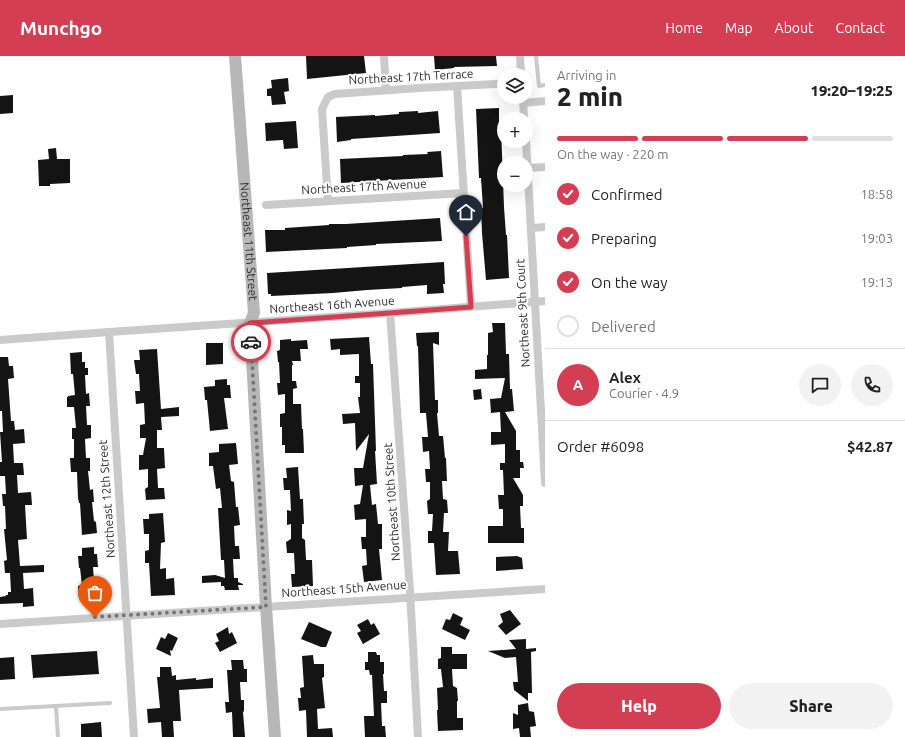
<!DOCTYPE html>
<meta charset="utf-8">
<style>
:root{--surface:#fff;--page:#f2f2f2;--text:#222;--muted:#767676;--line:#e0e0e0;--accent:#d43e52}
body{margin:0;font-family:Ubuntu,sans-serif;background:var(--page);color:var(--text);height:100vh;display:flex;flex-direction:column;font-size:15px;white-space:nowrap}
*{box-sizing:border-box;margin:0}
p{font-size:13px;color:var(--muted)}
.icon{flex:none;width:22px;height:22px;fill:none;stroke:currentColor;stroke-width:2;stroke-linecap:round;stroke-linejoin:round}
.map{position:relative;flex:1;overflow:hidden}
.drawer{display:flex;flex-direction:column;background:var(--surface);width:360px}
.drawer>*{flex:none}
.buttons{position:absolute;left:497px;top:12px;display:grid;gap:8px}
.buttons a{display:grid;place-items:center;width:36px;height:36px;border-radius:50%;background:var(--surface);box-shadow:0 4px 16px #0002;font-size:20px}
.pin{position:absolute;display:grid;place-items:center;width:34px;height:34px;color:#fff;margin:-41px -17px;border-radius:50% 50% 50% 0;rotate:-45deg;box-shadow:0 0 4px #0007}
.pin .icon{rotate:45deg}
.courier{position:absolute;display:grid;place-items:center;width:40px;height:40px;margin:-20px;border:3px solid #d43e52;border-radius:50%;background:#fff;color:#222;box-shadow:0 1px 5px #0007}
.headline em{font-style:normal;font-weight:800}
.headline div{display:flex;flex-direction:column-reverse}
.headline{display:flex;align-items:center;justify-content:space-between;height:68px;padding:0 12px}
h1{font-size:26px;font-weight:800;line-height:30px}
.bar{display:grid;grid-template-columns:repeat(4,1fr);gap:6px 4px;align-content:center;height:48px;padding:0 12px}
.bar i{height:5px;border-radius:3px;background:var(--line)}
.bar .on{background:var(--accent)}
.bar p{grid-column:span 4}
.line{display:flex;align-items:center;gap:10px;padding:0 12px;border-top:1px solid var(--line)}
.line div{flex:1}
.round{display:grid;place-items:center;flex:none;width:42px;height:42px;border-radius:21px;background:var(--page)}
ol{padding:0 12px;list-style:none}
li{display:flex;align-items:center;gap:12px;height:44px}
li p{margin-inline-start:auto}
li .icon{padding:4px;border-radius:50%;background:var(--accent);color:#fff;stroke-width:4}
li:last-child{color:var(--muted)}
li i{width:22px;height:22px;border:2px solid var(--line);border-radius:50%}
.cta{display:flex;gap:8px;margin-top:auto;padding:8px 12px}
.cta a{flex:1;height:46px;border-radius:24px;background:var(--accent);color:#fff;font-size:16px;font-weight:800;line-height:46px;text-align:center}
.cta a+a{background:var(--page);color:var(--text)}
header{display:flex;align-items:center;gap:24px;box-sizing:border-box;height:56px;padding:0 20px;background:var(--accent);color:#fff}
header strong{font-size:19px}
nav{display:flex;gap:22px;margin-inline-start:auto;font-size:14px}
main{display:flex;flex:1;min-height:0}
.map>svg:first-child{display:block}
.building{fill:#141414}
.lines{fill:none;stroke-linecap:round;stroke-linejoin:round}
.lane{stroke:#cacaca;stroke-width:4}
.street{stroke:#cacaca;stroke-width:8}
.secondary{stroke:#b7b7b7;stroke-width:12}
.done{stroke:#767676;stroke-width:4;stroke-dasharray:0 7.2}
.route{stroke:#d43e52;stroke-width:5}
.labels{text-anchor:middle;stroke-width:4;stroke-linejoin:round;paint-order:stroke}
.street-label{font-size:12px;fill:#2d2d2d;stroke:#fff}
</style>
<header>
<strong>Munchgo</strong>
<nav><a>Home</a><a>Map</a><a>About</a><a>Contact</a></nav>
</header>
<main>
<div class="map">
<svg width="545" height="681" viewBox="0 0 545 681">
<rect width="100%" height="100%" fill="#fff"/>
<g class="building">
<path d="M306 0H364L366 17 307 23Z"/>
<path d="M434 0H496L497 10 454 11V12L435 14Z"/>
<path d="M288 22 289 35 284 36 286 48 272 49 271 40H267V33L272 32 271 24Z"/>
<path d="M13 39V57L0 58V40Z"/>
<path d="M499 52V71H501L502 98 504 151 506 179H507L509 222 486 224 482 177 481 152H483L481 122H479L476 53Z"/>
<path d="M418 55V57L438 55 440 77 351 83V84L337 86 336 61 375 59V60L399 58V56Z"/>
<path d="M296 65 298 92 284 93 283 84 266 85 265 67Z"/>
<path d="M56 92 57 103H70V127L50 128V130H39L38 104 49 103 48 93Z"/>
<path d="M441 95 443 121 341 127 340 103 403 100V99L428 98 427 96Z"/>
<path d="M440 162 442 185 376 188V189L347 191V192L266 196 265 174H285V172L329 169V168H346Z"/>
<path d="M444 206 445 228H443L444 237 427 238V229L402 231V232L367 234 333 237 271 240V238H268L267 217Z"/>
<path d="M492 267H505L506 298H509L510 333H512L514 355 505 356 516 375V394H520V406H523L524 412H520V422H513L523 439V450H520L521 472H524V487H488V470H503V453H499L498 439H504L503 414H500V407H505V388L491 389V376H501L500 356 491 357 490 343 501 342 505 322 475 323V314L487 313V299H488V277L493 276Z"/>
<path d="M439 276V289L433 287 435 344H438V357H437L439 380H443L445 402H446L447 425H442L443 443 447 444 448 457H444L443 476H449L448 495H458L460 518 436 519 434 487H428V475H432L433 458H428L427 445 430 443V426H426L425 413H430L429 395 423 396 422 381H428L426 357H420L418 290H417L416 277Z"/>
<path d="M369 281 371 308H373L376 395H375L377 428 370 429 372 449 376 448 378 468H382V493H379L382 524 364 526 362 510 367 509 366 493H362L361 481H366V463L355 464 354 449 360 448 363 429 355 430 354 412H363L369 378 356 395 355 367 343 368 342 358 360 357 358 341H360V327H355V320H359V298L340 299V293L331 294 330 283Z"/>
<path d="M291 283V285L307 284 308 293H300L301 305H292L293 309H292V325H296L297 332 293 333V348H301L302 373H303L304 397H285V389H282V371H280V358L285 357V338L278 339 277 327H280L279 306H278L277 295 280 294V284Z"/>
<path d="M206 287H223V308L206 309Z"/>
<path d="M157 293 161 353 179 351V360L161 361 162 374H157V392H164L165 412 157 413 158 432H164L165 443 146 444 145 433 148 431V413L139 414V399H143L146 382H140V369L145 368 144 347 136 348 135 335H140L139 318H136L134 304H140L139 294Z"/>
<path d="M82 296V306H85V312H88V319H85L86 338 89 337 90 350H86L87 369H91V382L85 383 86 402H90V415H88L90 434 93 433 94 446H92L94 465 96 466 97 477 82 479 80 447H79L78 442 77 416H71L70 402H74V383H72V372H76L74 351H67V341H68V340L75 339 73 318H71L70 297Z"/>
<path d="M0 301H8L9 310H13L14 322 8 323 11 365H14L15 374 24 373 25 387 13 388 14 407H23L24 419H17L18 437 31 436 32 449H25L27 483 18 484 20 510 44 509V516L23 517 24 533 33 532 34 550 23 551V547L0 548V541L6 540V539H8V536H11L10 517H5L4 505 7 504 4 473H6L5 450H3L2 438H6L5 420H0V406H2L0 376H3L2 355H0Z"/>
<path d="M227 323V329H230L231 342H224L228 373 210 375 207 344H205L204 331 215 330V324Z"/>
<path d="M481 333 482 343 474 344 473 334Z"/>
<path d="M236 387 238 408 229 409 231 425 234 426 236 451H238L240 469 234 470 235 490H239L240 503H233L234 522H238V526L243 528V529H238L239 534H225L224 530H221V526L202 527V520L215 519 225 522 224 504H221L218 452H222L220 432 216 433 213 410H209V397L219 396V388Z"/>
<path d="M298 411 300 443H303L304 468H302V482L305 484 306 504H312L313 530 292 531 291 518H295L294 497H287L286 486 291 483V468L287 469V454L291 455 290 434H284L283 422H287L286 412Z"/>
<path d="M163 457 165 486 161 487 160 513 166 512V523L174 522 175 539 151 540 149 507H145V495L149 494V478H144L143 463H149V458Z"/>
<path d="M94 491V498H97L98 511H93L95 539 79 541 78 530 82 529 80 512H79L78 500H82V492Z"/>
<path d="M517 500 522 502 523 513 496 515V501Z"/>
<path d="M510 554 521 568 506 579 498 570 503 566 500 558Z"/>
<path d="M453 557 463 562 460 569 470 574 465 584 442 573 446 563 450 564Z"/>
<path d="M368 563 371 569 374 567 380 578 363 588 357 577 361 575 357 569Z"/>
<path d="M309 566 332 576 326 591H321L301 583Z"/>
<path d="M228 571 229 578 232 576 237 587 220 596 215 587 219 585 216 578Z"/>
<path d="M168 577 178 582 172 595 170 594 171 600 156 593 161 581 165 583Z"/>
<path d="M526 583V593L536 592V595L531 596 532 637H528V645L514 634 513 626H518L516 601 505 602 488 595 516 593 509 584Z"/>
<path d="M441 591H452V598H467V613H452L453 630 457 632 458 645H457V662H463V674L438 675 437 654H438L437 632 443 631 441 613H438V603L441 602Z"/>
<path d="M97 595 99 618 33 622 31 599Z"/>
<path d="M368 596H376L377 599H380V606H384V618H383L384 635H387V647H381L382 670H385L386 681H365L364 660H374L372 619H370L369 614H365V606H368Z"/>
<path d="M313 599 314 608H324V621L322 622 325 652 317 653 318 673 332 672 333 681H307L306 654 299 655 298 642H301L300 632 304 631 302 600Z"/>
<path d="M14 601 15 623 0 624V602Z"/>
<path d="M231 604H243L244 613H247V626H240L241 644H244V655L243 656 245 681H233L232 656 226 657 225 646H229L227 614H232Z"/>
<path d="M160 611H171L172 620 176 619V624L196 622V624L213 622V632L179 634 181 665H173L174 681H162L161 666 148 667 147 653 160 652 157 621H160Z"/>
<path d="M528 647 529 655 534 656 536 670 530 671 531 681H520L519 672 513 673V657L518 659V649Z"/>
<path d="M101 666 102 681H81V668Z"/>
</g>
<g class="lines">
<g class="lane">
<path d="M536 0 539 30 545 29"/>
<path d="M56 651 58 681"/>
<path d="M0 653 110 647"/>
</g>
<g class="street">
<path d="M384 0 386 34"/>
<path d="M520 0 521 19"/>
<path d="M457 30 471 251"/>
<path d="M523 41 524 63"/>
<path d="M523 47 545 45"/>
<path d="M526 85 545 427"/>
<path d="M528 112 545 111"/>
<path d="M328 145 322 53 328 41 335 38 419 32 496 28"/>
<path d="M266 149 463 137"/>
<path d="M531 172 545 171"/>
<path d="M390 257 410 535 418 681"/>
<path d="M109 276 134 681"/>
<path d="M0 284 109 276 390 257 545 245"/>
<path d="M0 568 545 533"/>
</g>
<path class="secondary" id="s1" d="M235 0 254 257 250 267 266 551 275 681"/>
</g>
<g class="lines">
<path class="done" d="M95 561 266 551 251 286"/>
<path class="route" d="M251 286 250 267 390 257 471 251 466 180"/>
</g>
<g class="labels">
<g class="street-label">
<text transform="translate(411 21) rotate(-3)" y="4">Northeast 17th Terrace</text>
<text transform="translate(364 131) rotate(-3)" y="4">Northeast 17th Avenue</text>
<text dy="4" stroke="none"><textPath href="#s1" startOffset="186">Northeast 11th Street</textPath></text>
<text transform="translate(332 249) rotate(-4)" y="4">Northeast 16th Avenue</text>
<text transform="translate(523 257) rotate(-93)" y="4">Northeast 9th Court</text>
<text transform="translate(107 443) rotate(-94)" y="4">Northeast 12th Street</text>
<text transform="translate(392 446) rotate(-94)" y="4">Northeast 10th Street</text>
<text transform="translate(344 533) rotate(-4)" y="4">Northeast 15th Avenue</text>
</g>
</g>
</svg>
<div class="buttons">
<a><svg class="icon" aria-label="layers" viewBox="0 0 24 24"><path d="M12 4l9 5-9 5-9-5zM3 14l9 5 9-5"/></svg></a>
<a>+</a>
<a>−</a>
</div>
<div class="pin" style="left:95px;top:561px;background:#ea580c"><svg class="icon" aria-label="bag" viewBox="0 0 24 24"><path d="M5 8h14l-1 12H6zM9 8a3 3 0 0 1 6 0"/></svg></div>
<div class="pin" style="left:466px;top:180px;background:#1f2937"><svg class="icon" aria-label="home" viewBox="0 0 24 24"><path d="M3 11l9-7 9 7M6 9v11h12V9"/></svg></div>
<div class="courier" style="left:251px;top:286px"><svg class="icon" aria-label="car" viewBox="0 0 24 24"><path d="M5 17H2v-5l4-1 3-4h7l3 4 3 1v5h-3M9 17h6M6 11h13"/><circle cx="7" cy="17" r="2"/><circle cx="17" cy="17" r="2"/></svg></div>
</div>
<section class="drawer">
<div class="headline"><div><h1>2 min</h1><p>Arriving in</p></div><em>19:20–19:25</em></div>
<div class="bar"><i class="on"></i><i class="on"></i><i class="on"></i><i></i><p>On the way · 220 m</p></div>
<ol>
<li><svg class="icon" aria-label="check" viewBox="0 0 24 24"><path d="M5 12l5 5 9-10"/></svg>Confirmed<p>18:58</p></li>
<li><svg class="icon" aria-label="check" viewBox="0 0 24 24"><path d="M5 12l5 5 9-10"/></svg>Preparing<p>19:03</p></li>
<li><svg class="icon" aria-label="check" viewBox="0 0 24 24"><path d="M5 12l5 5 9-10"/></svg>On the way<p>19:13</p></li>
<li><i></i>Delivered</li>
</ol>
<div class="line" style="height:72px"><b class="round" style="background:var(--accent);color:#fff">A</b><div><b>Alex</b><p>Courier · 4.9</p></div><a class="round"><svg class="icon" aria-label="chat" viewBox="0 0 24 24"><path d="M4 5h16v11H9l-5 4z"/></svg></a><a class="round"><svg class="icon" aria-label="phone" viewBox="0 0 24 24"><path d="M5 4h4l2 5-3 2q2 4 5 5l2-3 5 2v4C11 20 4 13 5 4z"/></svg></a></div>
<div class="line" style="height:52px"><div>Order #6098</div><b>$42.87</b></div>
<div class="cta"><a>Help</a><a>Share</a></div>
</section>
</main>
